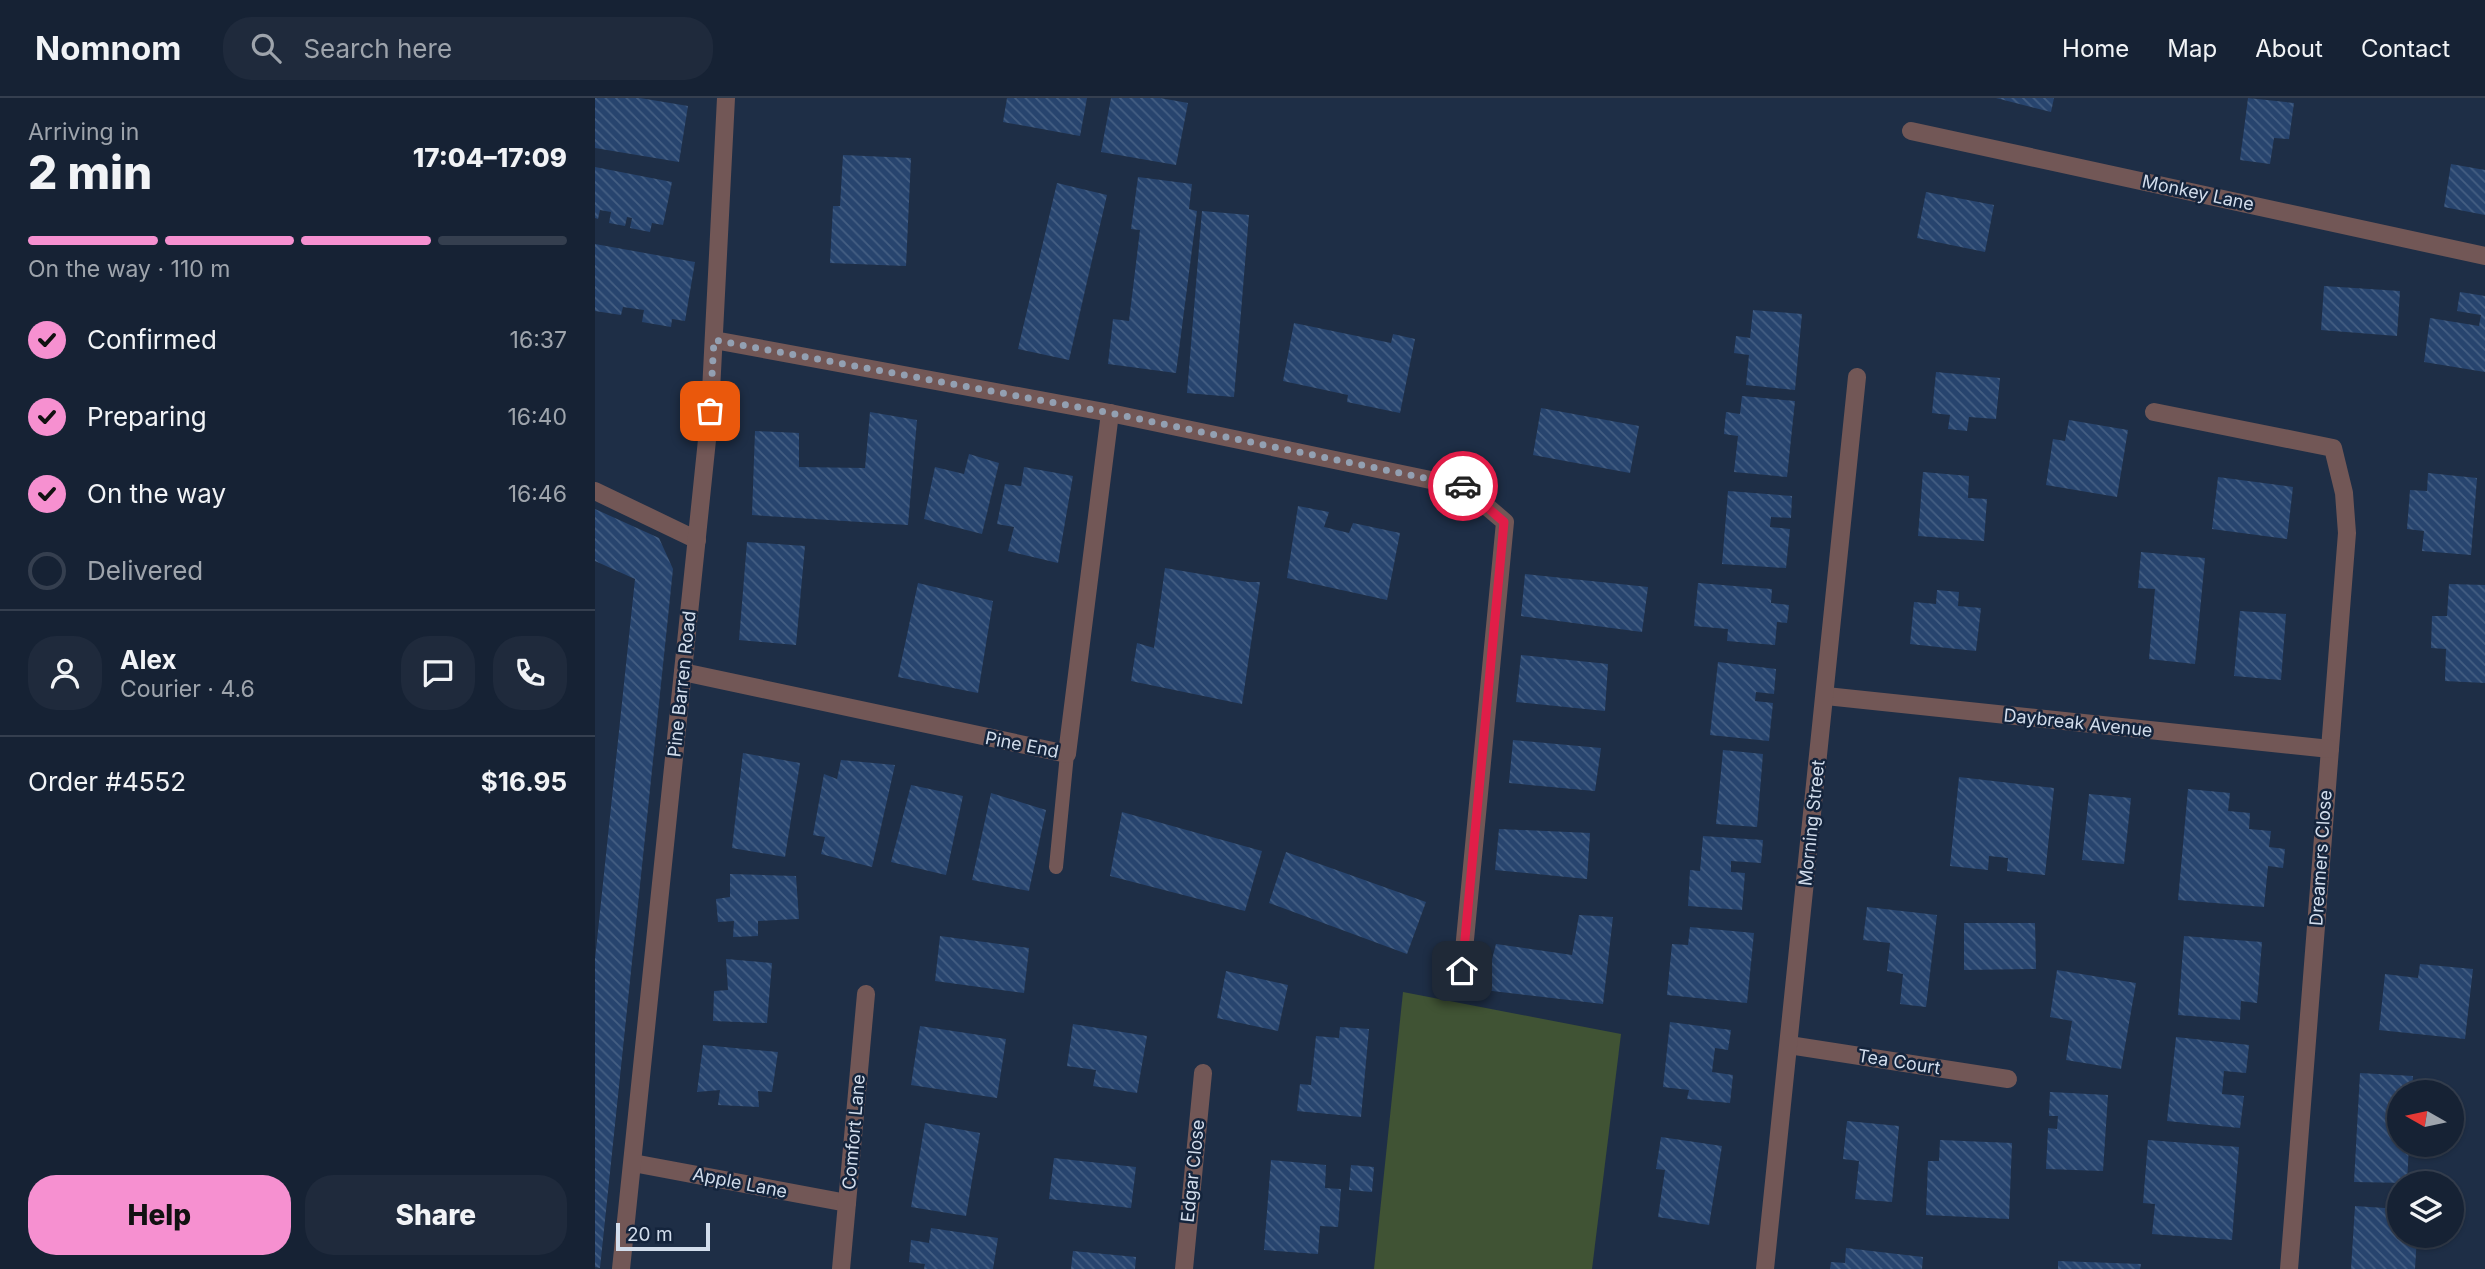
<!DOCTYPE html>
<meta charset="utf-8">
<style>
:root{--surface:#162234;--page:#1f2a3c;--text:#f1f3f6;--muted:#9ea4ac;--line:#353f4f;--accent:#f690d0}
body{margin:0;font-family:Inter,sans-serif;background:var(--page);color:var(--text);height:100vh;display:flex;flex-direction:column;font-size:26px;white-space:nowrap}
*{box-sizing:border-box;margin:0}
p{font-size:23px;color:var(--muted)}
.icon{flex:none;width:38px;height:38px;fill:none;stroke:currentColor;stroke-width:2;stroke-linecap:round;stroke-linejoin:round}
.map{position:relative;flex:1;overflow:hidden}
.side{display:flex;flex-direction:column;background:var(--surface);width:595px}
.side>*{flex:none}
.needle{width:46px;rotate:279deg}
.buttons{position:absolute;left:1792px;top:982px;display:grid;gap:14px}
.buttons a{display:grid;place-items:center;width:77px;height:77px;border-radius:50%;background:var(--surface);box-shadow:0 2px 5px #0004,0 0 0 2px var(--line);font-size:35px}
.scale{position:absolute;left:21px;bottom:18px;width:94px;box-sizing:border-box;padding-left:7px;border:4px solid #d2ddec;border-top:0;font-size:19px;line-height:24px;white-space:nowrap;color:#d2ddec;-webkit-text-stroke:5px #14243c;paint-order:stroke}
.pin{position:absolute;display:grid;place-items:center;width:60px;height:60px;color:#fff;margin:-30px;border-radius:14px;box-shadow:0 4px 10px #0006}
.courier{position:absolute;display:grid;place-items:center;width:70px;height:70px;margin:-35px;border:5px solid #e11d48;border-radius:50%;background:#fff;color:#222;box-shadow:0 2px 9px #0007}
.summary em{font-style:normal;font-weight:800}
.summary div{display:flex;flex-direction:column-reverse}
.summary{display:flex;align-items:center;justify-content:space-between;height:119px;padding:0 28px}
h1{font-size:46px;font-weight:800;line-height:52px}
.bar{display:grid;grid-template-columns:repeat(4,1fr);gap:10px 7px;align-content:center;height:84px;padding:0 28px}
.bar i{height:9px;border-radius:5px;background:var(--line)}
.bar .selected{background:var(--accent)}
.bar p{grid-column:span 4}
.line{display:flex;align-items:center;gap:18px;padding:0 28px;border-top:2px solid var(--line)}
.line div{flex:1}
.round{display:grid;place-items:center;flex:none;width:74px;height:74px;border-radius:28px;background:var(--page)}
ol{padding:0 28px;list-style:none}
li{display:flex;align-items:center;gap:21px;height:77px}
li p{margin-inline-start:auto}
li .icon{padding:7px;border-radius:50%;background:var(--accent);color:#111;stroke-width:4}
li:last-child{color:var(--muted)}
li i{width:38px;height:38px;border:4px solid var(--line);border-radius:50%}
.cta{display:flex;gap:14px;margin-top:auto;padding:14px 28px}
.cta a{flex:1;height:80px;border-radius:28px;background:var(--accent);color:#111;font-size:28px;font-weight:800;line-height:80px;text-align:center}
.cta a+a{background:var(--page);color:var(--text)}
header{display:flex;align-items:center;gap:42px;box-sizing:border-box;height:98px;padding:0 35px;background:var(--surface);border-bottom:2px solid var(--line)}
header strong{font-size:33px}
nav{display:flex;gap:38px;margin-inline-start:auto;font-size:24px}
.search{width:490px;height:63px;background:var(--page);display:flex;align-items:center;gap:18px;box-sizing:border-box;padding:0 24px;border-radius:28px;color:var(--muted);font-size:26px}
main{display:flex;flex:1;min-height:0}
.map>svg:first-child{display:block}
.green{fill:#405334}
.building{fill:url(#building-back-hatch)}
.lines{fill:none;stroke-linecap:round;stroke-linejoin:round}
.service{stroke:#725756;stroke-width:14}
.minor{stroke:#725756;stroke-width:18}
.done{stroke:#93a0b2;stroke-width:7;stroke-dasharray:0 12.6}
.route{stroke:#e11d48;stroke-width:9}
.labels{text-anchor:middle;stroke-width:5;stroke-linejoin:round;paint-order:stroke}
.street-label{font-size:18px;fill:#d2ddec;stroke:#14243c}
</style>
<header>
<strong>Nomnom</strong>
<div class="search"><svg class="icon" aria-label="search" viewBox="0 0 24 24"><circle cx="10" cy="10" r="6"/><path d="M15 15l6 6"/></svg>Search here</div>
<nav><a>Home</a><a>Map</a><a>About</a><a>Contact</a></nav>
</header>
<main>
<section class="side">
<div class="summary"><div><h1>2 min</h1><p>Arriving in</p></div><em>17:04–17:09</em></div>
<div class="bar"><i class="selected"></i><i class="selected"></i><i class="selected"></i><i></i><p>On the way · 110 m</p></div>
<ol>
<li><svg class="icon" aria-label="check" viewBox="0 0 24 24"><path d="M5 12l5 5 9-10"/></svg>Confirmed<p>16:37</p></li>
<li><svg class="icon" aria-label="check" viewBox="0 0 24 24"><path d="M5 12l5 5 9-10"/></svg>Preparing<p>16:40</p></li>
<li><svg class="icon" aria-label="check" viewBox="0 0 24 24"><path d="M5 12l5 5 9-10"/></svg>On the way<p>16:46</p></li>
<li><i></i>Delivered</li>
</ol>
<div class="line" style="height:126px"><a class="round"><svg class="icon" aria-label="person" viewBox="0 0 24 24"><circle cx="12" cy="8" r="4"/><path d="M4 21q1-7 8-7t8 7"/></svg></a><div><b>Alex</b><p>Courier · 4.6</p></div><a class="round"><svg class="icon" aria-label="chat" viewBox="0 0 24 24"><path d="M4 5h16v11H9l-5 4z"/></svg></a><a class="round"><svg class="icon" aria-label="phone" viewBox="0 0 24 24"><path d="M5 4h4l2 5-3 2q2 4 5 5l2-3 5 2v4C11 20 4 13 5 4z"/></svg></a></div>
<div class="line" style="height:91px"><div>Order #4552</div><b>$16.95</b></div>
<div class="cta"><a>Help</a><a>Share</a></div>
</section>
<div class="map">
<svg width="1890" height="1171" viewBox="0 0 1890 1171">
<defs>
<pattern id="building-back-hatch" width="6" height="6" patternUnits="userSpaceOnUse" patternTransform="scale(1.75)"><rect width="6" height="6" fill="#27446e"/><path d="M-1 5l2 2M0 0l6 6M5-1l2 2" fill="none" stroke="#455f83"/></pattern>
</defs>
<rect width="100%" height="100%" fill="#1e2e46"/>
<path class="green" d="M808 894 1026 936 997 1171H779Z"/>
<g class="building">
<path d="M0 0H45L93 8 84 64 0 50Z"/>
<path d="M412 0H492L485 38 408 24Z"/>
<path d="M516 0H565L593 5 581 67 506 54Z"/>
<path d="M1401 0H1459L1456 14Z"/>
<path d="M1653 0 1699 5 1694 41 1679 40 1675 66 1645 62Z"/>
<path d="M248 57 316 60 311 168 235 165 238 108H245Z"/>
<path d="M1856 66 1890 72V117L1849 109Z"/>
<path d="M0 69 77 84 68 127 57 125 55 134 35 130 37 120 32 119 30 128 14 125 16 114 5 112 3 121 0 120Z"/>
<path d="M543 79 597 86 594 111 602 113 581 275 513 266 518 221 534 223 545 132 536 131Z"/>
<path d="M462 85 512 97 474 262 423 251Z"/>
<path d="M1331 94 1399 107 1390 154 1322 140Z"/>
<path d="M607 113 654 117 639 299 592 295Z"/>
<path d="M0 146 100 164 90 223 77 221 76 229 47 224 49 212 28 209 26 217 0 213Z"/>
<path d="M1729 188 1805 193 1802 238 1726 232Z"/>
<path d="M1865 194 1890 198V274L1829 264 1835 220 1884 228 1886 217 1862 213Z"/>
<path d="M1158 212 1207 216 1200 292 1151 287 1154 257 1139 255 1141 238 1155 240Z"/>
<path d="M699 225 796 245 798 236 820 241 805 315 752 304 753 297 688 283Z"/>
<path d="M1341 274 1405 280 1401 321 1374 319 1372 333 1353 331 1355 317 1337 315Z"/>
<path d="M1147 298 1200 303 1192 379 1139 374 1143 338 1129 336 1131 314 1145 316Z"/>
<path d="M946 310 1044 328 1035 375 938 357Z"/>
<path d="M275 314 322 322 313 427 157 417 160 333 204 335V369L270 370Z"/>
<path d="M1474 322 1533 332 1522 399 1451 387 1458 341 1470 343Z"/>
<path d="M374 356 404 365 387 436 329 421 340 369 369 376Z"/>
<path d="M429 369 478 378 463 465 413 453 419 429 402 426 410 386 426 388Z"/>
<path d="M1328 374 1374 378 1373 400 1392 401 1389 443 1323 438Z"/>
<path d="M1833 375 1882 380 1876 457 1827 453 1829 433 1812 431 1815 392 1832 393Z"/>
<path d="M1623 379 1698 389 1692 441 1617 431Z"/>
<path d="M1133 393 1197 398 1196 420 1176 419 1175 429 1195 431 1191 470 1127 466Z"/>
<path d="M703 408 734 414 729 429 754 435 758 425 805 435 792 502 692 480Z"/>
<path d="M0 411 64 440 78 471 5 1170 0 1169V861L40 481 0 463Z"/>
<path d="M152 444 210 448 201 547 144 542Z"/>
<path d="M1546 454 1610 460 1600 566 1554 561 1560 491 1543 490Z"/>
<path d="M570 470 653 484H665L647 606 536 583 542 545 559 550Z"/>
<path d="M930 476 1053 489 1047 534 926 518Z"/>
<path d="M323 485 398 503 383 595 303 579Z"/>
<path d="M1103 485 1177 491 1176 505 1194 507 1192 525 1182 524 1180 547 1132 543 1133 531 1099 528Z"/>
<path d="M1854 486 1890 487V585L1850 583 1851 551 1836 550 1837 518H1852Z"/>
<path d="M1342 492 1364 494 1363 508 1386 510 1381 553 1315 546 1319 504 1341 506Z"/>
<path d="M1645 513 1691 516 1686 582 1639 578Z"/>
<path d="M926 557 1013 566 1010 613 921 604Z"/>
<path d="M1123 564 1181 571 1179 596 1161 594 1160 603 1178 605 1174 643 1115 637Z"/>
<path d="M918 642 1006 650 1000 693 914 685Z"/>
<path d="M1128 652 1168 656 1162 729 1121 726Z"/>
<path d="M148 655 205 665 190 759 137 750Z"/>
<path d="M246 662 300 667 277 769 226 756 230 739 218 737 229 676 242 681Z"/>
<path d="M1364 679 1459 690 1450 777 1412 773 1413 760 1394 758 1393 772 1355 768Z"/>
<path d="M316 687 368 698 351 777 296 764Z"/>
<path d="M1593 691 1635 695 1633 713 1655 715 1654 731 1676 733 1674 749 1690 751 1688 770 1673 768 1669 809 1583 802Z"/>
<path d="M396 695 451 712 434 793 377 782Z"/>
<path d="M1494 696 1536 700 1529 766 1487 762Z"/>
<path d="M527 714 667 753 650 813 515 778Z"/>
<path d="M904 731 995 735 992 781 900 772Z"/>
<path d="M1108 738 1168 742 1166 765 1136 763V774L1150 775 1147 812 1093 808 1095 772 1105 773Z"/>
<path d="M691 754 831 804 812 856 674 805Z"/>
<path d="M135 776 201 778 204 821 163 823V838L138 839 139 823 123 824 121 801 135 799Z"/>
<path d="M1272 809 1342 817 1331 909 1305 906 1308 876 1292 873 1295 845 1268 842Z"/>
<path d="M984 817 1018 819 1008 906 889 892 901 846 977 857Z"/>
<path d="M1369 825H1440L1441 871 1369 872Z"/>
<path d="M1095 829 1159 835 1152 905 1072 897 1077 846 1093 847Z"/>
<path d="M345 838 434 850 429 895 340 883Z"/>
<path d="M1589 838 1667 844 1662 905 1646 903 1645 922 1583 917Z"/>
<path d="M131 861 177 865 172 925 118 923 119 893 133 892Z"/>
<path d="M1825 866 1878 871 1870 941 1784 932 1790 876 1823 880Z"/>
<path d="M1462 872 1541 885 1526 971 1471 962 1477 923 1455 919Z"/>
<path d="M631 873 693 887 683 933 622 920Z"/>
<path d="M1075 924 1136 932 1133 952 1120 950 1117 974 1138 977 1135 1005 1092 1001 1094 992 1068 989Z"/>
<path d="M478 926 552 938 542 995 498 988 501 972 472 968Z"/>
<path d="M325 928 411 941 402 1000 316 987Z"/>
<path d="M745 929 774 931 766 1019 702 1013 705 986 716 987 721 938 744 940Z"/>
<path d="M1581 939 1654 947 1651 975 1629 973 1627 996 1649 998 1645 1030 1572 1023Z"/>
<path d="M108 947 183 954 177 994 163 993 164 1009 123 1007 125 992 102 994Z"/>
<path d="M1765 975 1818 978 1817 994H1804V1046H1814L1812 1085 1759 1084Z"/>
<path d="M1455 994 1513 997 1508 1073 1451 1071 1453 1030 1462 1031 1463 1018H1454Z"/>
<path d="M1252 1023 1304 1028 1297 1104 1260 1101 1264 1063 1248 1061Z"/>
<path d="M330 1025 385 1035 371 1118 316 1109Z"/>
<path d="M1066 1039 1127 1048 1114 1127 1063 1119 1070 1072 1061 1071Z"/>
<path d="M1345 1042 1417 1045 1414 1121 1331 1117 1333 1063H1344Z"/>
<path d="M1553 1042 1644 1049 1637 1142 1557 1136 1560 1106 1548 1105Z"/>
<path d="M459 1060 541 1069 536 1110 454 1101Z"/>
<path d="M676 1062 731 1067 730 1090 746 1091 743 1129 725 1128 723 1156 669 1152Z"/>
<path d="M756 1067 779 1069 777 1094 754 1092Z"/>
<path d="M1760 1108 1804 1111V1138H1822L1820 1171H1756Z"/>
<path d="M336 1130 403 1140 398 1171H329L330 1166 314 1164 316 1142 334 1145Z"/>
<path d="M1251 1150 1328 1159 1327 1171H1235L1236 1164 1250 1165Z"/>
<path d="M478 1153 541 1159 540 1171H476Z"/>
<path d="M1463 1163 1546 1166 1545 1171H1463Z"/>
</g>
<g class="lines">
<path class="service" d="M461 769 472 656"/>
<g class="minor">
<path d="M1316 33 1890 158"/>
<path d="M119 242 515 315 869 389 910 424 867 873"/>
<path d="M1559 314 1738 350 1749 395 1752 435 1694 1171"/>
<path d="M0 393 102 442"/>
<path d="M88 574 472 656 515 315"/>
<path d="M1231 598 1735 651"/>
<path d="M1194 947 1413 981"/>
<path d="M38 1065 252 1105"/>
<path d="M26 1171 115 313 131 0"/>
<path d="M246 1171 271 896"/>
<path d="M589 1171 608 975"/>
<path d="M1170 1171 1262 279"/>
</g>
</g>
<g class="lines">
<path class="done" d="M115 313 119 242 515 315 868 388"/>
<path class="route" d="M867 873 909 424 868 388"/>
</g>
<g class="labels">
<g class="street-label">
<text transform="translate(1603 95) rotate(12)" y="6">Monkey Lane</text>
<text transform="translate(87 586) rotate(-84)" y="6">Pine Barren Road</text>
<text transform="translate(1483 625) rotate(6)" y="6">Daybreak Avenue</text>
<text transform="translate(427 647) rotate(11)" y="6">Pine End</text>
<text transform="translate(1217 725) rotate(-84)" y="6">Morning Street</text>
<text transform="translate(1726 760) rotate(-86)" y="6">Dreamers Close</text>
<text transform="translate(1304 964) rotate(9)" y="6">Tea Court</text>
<text transform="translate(259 1034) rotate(-85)" y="6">Comfort Lane</text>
<text transform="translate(598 1073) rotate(-84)" y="6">Edgar Close</text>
<text transform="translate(145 1085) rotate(11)" y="6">Apple Lane</text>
</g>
</g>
</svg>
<div class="buttons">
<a><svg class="needle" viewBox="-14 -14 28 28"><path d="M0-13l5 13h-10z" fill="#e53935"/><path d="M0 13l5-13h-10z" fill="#9ea4ac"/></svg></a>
<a><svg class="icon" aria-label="layers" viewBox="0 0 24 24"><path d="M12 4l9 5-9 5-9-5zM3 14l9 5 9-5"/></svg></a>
</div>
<div class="scale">20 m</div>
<div class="pin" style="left:115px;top:313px;background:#ea580c"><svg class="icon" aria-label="bag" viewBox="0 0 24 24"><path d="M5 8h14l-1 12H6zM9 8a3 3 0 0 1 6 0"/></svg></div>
<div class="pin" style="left:867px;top:873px;background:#1f2937"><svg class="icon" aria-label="home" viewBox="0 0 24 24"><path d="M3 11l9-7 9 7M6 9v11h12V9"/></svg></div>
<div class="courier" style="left:868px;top:388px"><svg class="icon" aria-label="car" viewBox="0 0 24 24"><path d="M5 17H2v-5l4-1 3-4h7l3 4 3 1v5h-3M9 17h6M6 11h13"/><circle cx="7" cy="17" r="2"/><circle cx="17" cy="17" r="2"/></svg></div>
</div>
</main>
